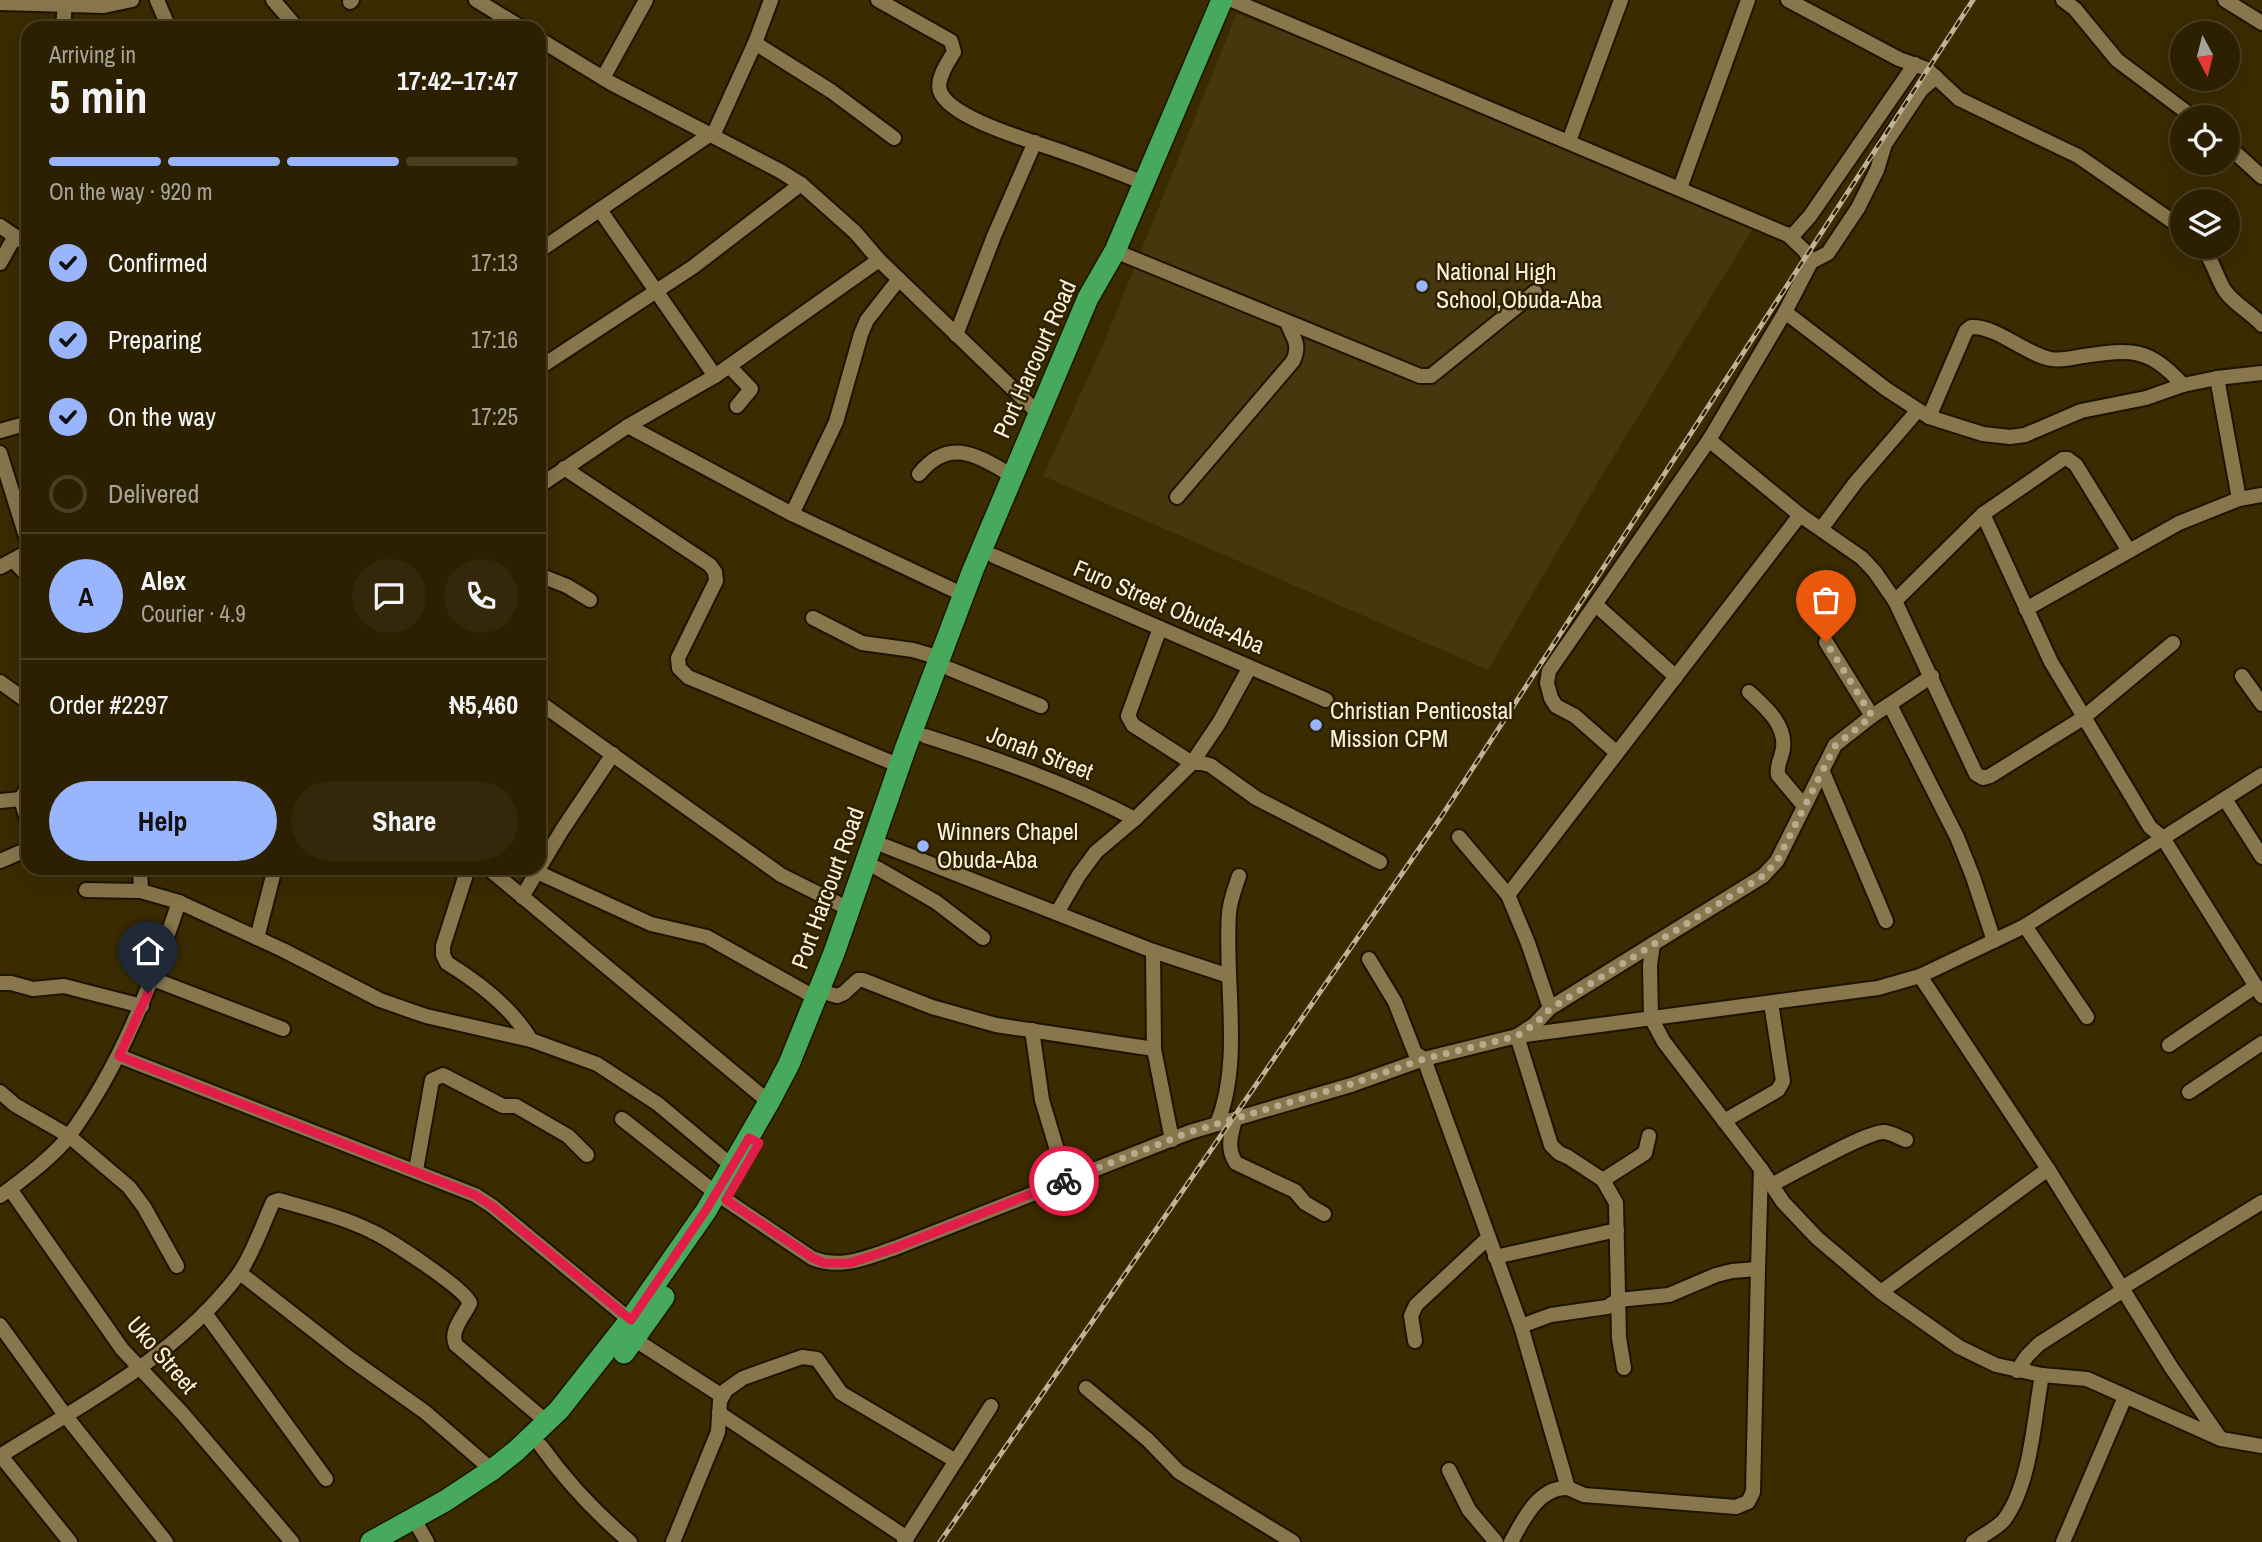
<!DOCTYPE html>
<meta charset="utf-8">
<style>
:root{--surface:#2c2000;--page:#34280a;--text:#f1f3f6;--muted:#a6a399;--line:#483e22;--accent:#99b5fd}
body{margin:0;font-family:"Archivo Narrow",sans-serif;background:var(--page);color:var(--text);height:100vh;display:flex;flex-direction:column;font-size:26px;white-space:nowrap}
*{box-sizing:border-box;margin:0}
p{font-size:23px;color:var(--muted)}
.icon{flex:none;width:38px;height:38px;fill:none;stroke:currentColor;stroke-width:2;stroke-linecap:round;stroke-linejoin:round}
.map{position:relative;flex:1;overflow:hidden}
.side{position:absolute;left:21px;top:21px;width:525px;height:854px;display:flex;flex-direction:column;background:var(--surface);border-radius:21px;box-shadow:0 7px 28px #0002,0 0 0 2px var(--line)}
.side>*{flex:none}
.needle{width:46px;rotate:173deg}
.tools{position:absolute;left:2170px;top:21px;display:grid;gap:14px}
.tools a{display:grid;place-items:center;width:70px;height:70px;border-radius:50%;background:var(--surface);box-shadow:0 7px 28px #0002,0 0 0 2px var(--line);font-size:35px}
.pin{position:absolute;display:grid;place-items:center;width:60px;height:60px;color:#fff;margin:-72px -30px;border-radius:50% 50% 50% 0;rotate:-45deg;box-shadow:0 0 7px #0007}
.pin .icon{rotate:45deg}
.courier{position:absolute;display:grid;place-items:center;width:70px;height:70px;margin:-35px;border:5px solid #e11d48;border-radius:50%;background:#fff;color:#222;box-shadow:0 2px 9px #0007}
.summary em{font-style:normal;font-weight:700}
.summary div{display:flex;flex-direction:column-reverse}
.summary{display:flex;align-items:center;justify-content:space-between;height:119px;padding:0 28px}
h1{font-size:46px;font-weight:700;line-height:52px}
.bar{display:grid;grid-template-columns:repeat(4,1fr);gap:10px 7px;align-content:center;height:84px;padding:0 28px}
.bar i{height:9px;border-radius:5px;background:var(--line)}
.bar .selected{background:var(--accent)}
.bar p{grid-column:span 4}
.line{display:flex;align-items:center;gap:18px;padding:0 28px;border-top:2px solid var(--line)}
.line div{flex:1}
.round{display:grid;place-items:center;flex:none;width:74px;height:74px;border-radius:37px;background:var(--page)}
ol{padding:0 28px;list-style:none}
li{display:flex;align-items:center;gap:21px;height:77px}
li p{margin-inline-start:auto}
li .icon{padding:7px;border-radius:50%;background:var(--accent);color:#111;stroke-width:4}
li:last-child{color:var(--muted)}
li i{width:38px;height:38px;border:4px solid var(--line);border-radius:50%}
.action{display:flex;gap:14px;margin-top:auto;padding:14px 28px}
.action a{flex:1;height:80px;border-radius:42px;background:var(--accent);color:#111;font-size:28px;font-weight:700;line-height:80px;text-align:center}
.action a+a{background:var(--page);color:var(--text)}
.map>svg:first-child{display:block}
.built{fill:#46370f}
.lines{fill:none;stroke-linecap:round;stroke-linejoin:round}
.minor-casing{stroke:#1d1401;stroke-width:18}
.highway-casing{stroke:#1d1401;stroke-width:24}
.minor{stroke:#88764c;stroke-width:14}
.highway{stroke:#47a95b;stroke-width:21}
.rail-casing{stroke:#bfb396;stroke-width:5}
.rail{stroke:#2e2201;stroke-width:2.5;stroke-dasharray:8;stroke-linecap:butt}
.done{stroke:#b8ac8e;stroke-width:7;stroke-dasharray:0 12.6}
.route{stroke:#e11d48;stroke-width:9}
.poi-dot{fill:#99b5fd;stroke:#2e2201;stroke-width:2.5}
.labels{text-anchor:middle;stroke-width:5;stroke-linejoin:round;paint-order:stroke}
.poi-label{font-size:24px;fill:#fcf2db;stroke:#2e2201;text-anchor:start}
.street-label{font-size:24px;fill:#fcf2db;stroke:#2e2201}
</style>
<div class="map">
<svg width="2262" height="1542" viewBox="0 0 2262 1542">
<rect width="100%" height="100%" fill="#3a2b00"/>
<path class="built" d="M1237 13 1597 159 1754 227 1601 477 1488 670 1043 476 1103 345Z"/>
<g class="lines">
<defs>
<g id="minor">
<path d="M157 0 169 28"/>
<path d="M273 0 297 28"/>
<path d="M476 0 522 28"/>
<path d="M878 0 951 41 954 52C948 62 936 79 940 91 950 120 1040 143 1068 154 1094 163 1119 173 1144 183"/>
<path d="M1232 0 1788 235 1805 251 1811 262 1785 312 1886 389 1929 417 1983 434 2010 437 2025 435 2081 411 2146 398 2183 385 2217 378 2262 373"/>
<path d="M1788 0 1899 59 1927 69 1959 99 2078 156 2182 228"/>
<path d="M2063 0 2075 9 2117 60 2193 117"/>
<path d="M2225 0 2262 23"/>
<path d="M350 2 352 0"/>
<path d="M0 3 104 6 132 0"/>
<path d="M63 28 65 3"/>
<path d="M539 39 611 83 780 171 801 184 855 232 879 260 1039 414"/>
<path d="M755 43 831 91 894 138"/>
<path d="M603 78 646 0"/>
<path d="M1569 141 1621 0"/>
<path d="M2228 146 2262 177"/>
<path d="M1680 188 1748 0"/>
<path d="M600 210 715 376"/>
<path d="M0 226 28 245"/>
<path d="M1788 235 1794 234 1810 216 1915 64"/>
<path d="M2202 247C2213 260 2216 277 2225 291 2236 306 2251 312 2262 325"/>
<path d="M539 251 715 131 755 43 771 0"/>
<path d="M1115 251 1420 376H1431L1535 292"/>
<path d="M1811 262 1828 253 1858 208 1877 170 1885 144 1921 90 1936 77"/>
<path d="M0 263 14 238"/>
<path d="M956 335 994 236 1035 142"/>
<path d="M729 366 751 389 737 406"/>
<path d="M539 368 693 267 801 184"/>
<path d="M2217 378 2239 499"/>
<path d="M1929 417 1966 331 1971 327C1997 326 2025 354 2051 359 2061 361 2073 358 2083 356 2132 349 2148 347 2183 385"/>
<path d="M628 426 792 514 964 595"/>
<path d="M0 431 28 423"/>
<path d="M1709 440 1800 515 1862 558 1875 572 1895 601"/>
<path d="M0 453 28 543"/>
<path d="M564 468 710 565 715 572 716 581 678 658 679 668 688 677 900 766"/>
<path d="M919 474C950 435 979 457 1013 476"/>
<path d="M539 486 628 426 715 376 879 260"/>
<path d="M1177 497 1293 361C1301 343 1293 339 1287 322"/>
<path d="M792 514 836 422 861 334 867 320 899 279"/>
<path d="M1983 514 2051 662 2150 827 2163 838 2262 996"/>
<path d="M1821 529 1856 482 1918 410"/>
<path d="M2129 551 2076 465 2068 459H2063L1983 514 1895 601 1976 774 1983 778 1990 776 2083 718 2173 643"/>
<path d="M994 556 1326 700"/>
<path d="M13 560 28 576"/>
<path d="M0 567 28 552"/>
<path d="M539 575 567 586 590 600"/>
<path d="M1596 605 1676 677"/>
<path d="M2026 609 2179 523 2239 499 2262 495"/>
<path d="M813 618 862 643 913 650 940 658"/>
<path d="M1160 628 1128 716 1133 725 1192 763H1201L1210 765 1256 798 1380 862"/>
<path d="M1826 642 1872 716"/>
<path d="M950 669 1041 706"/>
<path d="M1932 676 1872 716 1835 745 1777 861 1763 876 1653 944 1650 965 1651 1018 1664 1042 1761 1169 1783 1202 1817 1238 1881 1292 1959 1347 1996 1365 2042 1375 2087 1379 2221 1439 2262 1446"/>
<path d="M2242 676 2262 704"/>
<path d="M0 682 28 702"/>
<path d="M1749 692C1765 707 1786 724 1783 748 1782 758 1776 765 1778 775L1804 806"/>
<path d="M539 702 781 875 849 909"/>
<path d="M1890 705 1957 837 1973 877 1994 941"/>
<path d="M925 736C998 759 1068 784 1135 819"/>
<path d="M1617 753 1575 716 1556 706 1551 698 1547 683 1549 671 1709 440 1785 312"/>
<path d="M1822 770 1886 921"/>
<path d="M28 786 21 799 28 823"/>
<path d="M2225 799 2262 857"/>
<path d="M0 801 21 799"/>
<path d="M1459 837 1508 895 1528 943 1550 1008"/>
<path d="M885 846 1153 951 1229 976"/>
<path d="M0 861 28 849"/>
<path d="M140 868 141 891"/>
<path d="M468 868 443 946V955L447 963C478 982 512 1008 531 1040"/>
<path d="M488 868 769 1102"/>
<path d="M877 868 936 902 983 938"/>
<path d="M537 872 651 924 707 937 816 998"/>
<path d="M86 890 141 891 179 902 283 950 380 1000 426 1016 531 1040 597 1064 658 1104 732 1166"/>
<path d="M1508 895 1800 515"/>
<path d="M522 897 562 830 613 754"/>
<path d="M1057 913 1079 875 1096 852 1135 819 1192 763 1219 723 1250 667"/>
<path d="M2025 926 2087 1017"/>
<path d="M257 938 275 868"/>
<path d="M1153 951 1154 1049 1172 1140"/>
<path d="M1369 959 1395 1002 1415 1053 1424 1059 1521 1326 1551 1315 1607 1307 1618 1300 1669 1295 1716 1275 1732 1271 1758 1269 1761 1169"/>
<path d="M1920 976 2048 1169 2171 1367 2220 1438"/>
<path d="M153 979 283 1029"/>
<path d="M0 983H11L33 989 64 986 142 1006"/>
<path d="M830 994 837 996 844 993 858 980H863L932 1007 996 1025 1154 1049"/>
<path d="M1032 1030 1042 1100 1066 1180"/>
<path d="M2169 1045 2256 986"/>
<path d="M119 1056 475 1195 492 1206 630 1320"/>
<path d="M0 1092 15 1105 69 1136 129 1187 144 1207 177 1266"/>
<path d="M2189 1092 2262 1043"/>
<path d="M622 1119 717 1194"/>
<path d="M1235 1119C1231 1135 1226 1148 1236 1163L1295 1191 1305 1203 1324 1214"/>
<path d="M1724 1121 1778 1090 1783 1081 1771 1003"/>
<path d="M1217 1124C1243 1061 1224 981 1229 913 1230 901 1235 888 1239 876"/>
<path d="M416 1170 432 1080 443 1075 503 1106H516L568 1136 587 1155"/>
<path d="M1603 1180 1645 1153 1649 1136"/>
<path d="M1771 1185C1792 1175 1868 1130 1885 1132 1892 1133 1900 1138 1906 1140"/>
<path d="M10 1189 122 1349 183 1414 292 1542"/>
<path d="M0 1196C20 1182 55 1155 69 1136 121 1065 151 985 179 902"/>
<path d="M726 1200 812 1258C841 1270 868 1257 895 1248L1190 1132 1351 1085 1424 1059 1517 1036 1878 988 1920 976 2025 926 2262 775"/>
<path d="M1495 1257 1617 1230"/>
<path d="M240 1273 349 1358 425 1412 492 1470"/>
<path d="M2122 1288 2262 1202"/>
<path d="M1881 1292 2048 1169"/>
<path d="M205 1313 326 1479"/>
<path d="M0 1325 65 1415 166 1542"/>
<path d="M1521 1326 1568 1488 1584 1495 1736 1507 1748 1502 1753 1492 1758 1269"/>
<path d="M634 1339 722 1396"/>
<path d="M1415 1341 1411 1316 1416 1305 1488 1238"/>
<path d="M1624 1368 1619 1338 1616 1203 1603 1180 1568 1157 1559 1153 1551 1145 1517 1036 1535 1024 1550 1008 1653 944"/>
<path d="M2017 1371 2027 1356 2039 1344 2122 1291"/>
<path d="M1086 1388 1148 1440 1179 1472 1293 1542"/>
<path d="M719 1413 907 1538"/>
<path d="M541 1446C566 1481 597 1514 630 1542"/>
<path d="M0 1456C84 1403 177 1356 238 1275 252 1256 263 1224 273 1202L279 1200C309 1209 343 1217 371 1231 389 1239 464 1288 470 1303 464 1316 449 1331 456 1345L547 1422"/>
<path d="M1 1456 70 1542"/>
<path d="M1449 1470 1469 1510 1496 1542"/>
<path d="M419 1528 427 1542"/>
<path d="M673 1542 718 1432 720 1401 726 1390 743 1378 802 1357 817 1359 841 1393 956 1461"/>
<path d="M904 1542 991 1406"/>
<path d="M1511 1542C1523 1520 1539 1486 1568 1488"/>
<path d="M1973 1542C1983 1535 1996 1529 2004 1520 2031 1484 2034 1418 2042 1375"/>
<path d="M2063 1542 2125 1397"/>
</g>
<g id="highway">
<path d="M624 1353 664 1297"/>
<path d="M371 1542 445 1501 492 1470 517 1450 559 1410 630 1320 706 1211 769 1102 789 1064 834 953 906 747 973 570 1088 298 1115 251 1222 0"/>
</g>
</defs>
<use href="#minor" class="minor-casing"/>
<use href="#highway" class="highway-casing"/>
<use href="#minor" class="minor"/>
<use href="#highway" class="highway"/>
<defs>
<path id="rail" d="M940 1542 1441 817 1973 0"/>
</defs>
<use href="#rail" class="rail-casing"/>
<use href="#rail" class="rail"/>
</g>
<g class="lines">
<path class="done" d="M1064 1181 1190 1132 1351 1084 1424 1059 1517 1036 1535 1024 1550 1009 1763 876 1777 861 1835 746 1872 716 1826 642"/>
<path class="route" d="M148 993 119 1056 475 1195 492 1206 631 1320 706 1210 749 1138 759 1143 726 1200 813 1258 824 1263H850L895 1248 1064 1181"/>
</g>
<g class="poi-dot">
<circle cx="1422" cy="286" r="7"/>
<circle cx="1316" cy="725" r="7"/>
<circle cx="923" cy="846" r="7"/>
</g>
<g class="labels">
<g class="poi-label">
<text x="1436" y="280">National High<tspan x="1436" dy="28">School,Obuda-Aba</tspan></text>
<text x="1330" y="719">Christian Penticostal<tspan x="1330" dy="28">Mission CPM</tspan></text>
<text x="937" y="840">Winners Chapel<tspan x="937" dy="28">Obuda-Aba</tspan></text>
</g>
<g class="street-label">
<text transform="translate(1035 359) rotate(-66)" y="8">Port Harcourt Road</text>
<text transform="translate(1169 607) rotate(23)" y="8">Furo Street Obuda-Aba</text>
<text transform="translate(1040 753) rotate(21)" y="8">Jonah Street</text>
<text transform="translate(828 888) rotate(-70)" y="8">Port Harcourt Road</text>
<text transform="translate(162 1355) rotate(49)" y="8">Uko Street</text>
</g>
</g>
</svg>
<div class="tools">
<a><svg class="needle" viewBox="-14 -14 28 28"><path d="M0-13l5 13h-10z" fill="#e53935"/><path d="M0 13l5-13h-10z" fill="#a6a399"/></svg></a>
<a><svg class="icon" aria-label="locate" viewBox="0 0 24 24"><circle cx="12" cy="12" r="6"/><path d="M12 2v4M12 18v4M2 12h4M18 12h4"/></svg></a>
<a><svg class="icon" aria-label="layers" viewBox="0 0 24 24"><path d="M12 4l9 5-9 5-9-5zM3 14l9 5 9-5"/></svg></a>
</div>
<div class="pin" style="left:1826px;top:642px;background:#ea580c"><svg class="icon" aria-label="bag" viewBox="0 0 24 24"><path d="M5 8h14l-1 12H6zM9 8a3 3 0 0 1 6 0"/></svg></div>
<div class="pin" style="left:148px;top:993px;background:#1f2937"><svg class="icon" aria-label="home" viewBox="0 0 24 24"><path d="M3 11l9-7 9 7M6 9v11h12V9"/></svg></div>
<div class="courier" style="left:1064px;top:1181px"><svg class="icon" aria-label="bike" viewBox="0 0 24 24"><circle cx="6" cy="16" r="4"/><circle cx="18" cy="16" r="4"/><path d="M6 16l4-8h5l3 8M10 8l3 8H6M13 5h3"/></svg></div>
<section class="side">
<div class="summary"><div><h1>5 min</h1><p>Arriving in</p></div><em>17:42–17:47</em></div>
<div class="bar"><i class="selected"></i><i class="selected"></i><i class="selected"></i><i></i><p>On the way · 920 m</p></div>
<ol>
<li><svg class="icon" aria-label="check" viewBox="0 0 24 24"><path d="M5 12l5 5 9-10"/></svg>Confirmed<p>17:13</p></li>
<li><svg class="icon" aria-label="check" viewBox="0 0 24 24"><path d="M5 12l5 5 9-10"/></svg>Preparing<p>17:16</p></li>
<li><svg class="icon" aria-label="check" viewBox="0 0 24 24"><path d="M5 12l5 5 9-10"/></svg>On the way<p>17:25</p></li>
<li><i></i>Delivered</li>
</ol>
<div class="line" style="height:126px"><b class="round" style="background:var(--accent);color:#111">A</b><div><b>Alex</b><p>Courier · 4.9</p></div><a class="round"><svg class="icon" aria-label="chat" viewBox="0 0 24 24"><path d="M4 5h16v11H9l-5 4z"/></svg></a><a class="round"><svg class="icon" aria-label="phone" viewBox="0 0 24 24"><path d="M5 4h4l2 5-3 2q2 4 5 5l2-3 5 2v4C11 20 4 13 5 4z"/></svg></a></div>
<div class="line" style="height:91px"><div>Order #2297</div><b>₦5,460</b></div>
<div class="action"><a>Help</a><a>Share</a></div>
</section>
</div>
